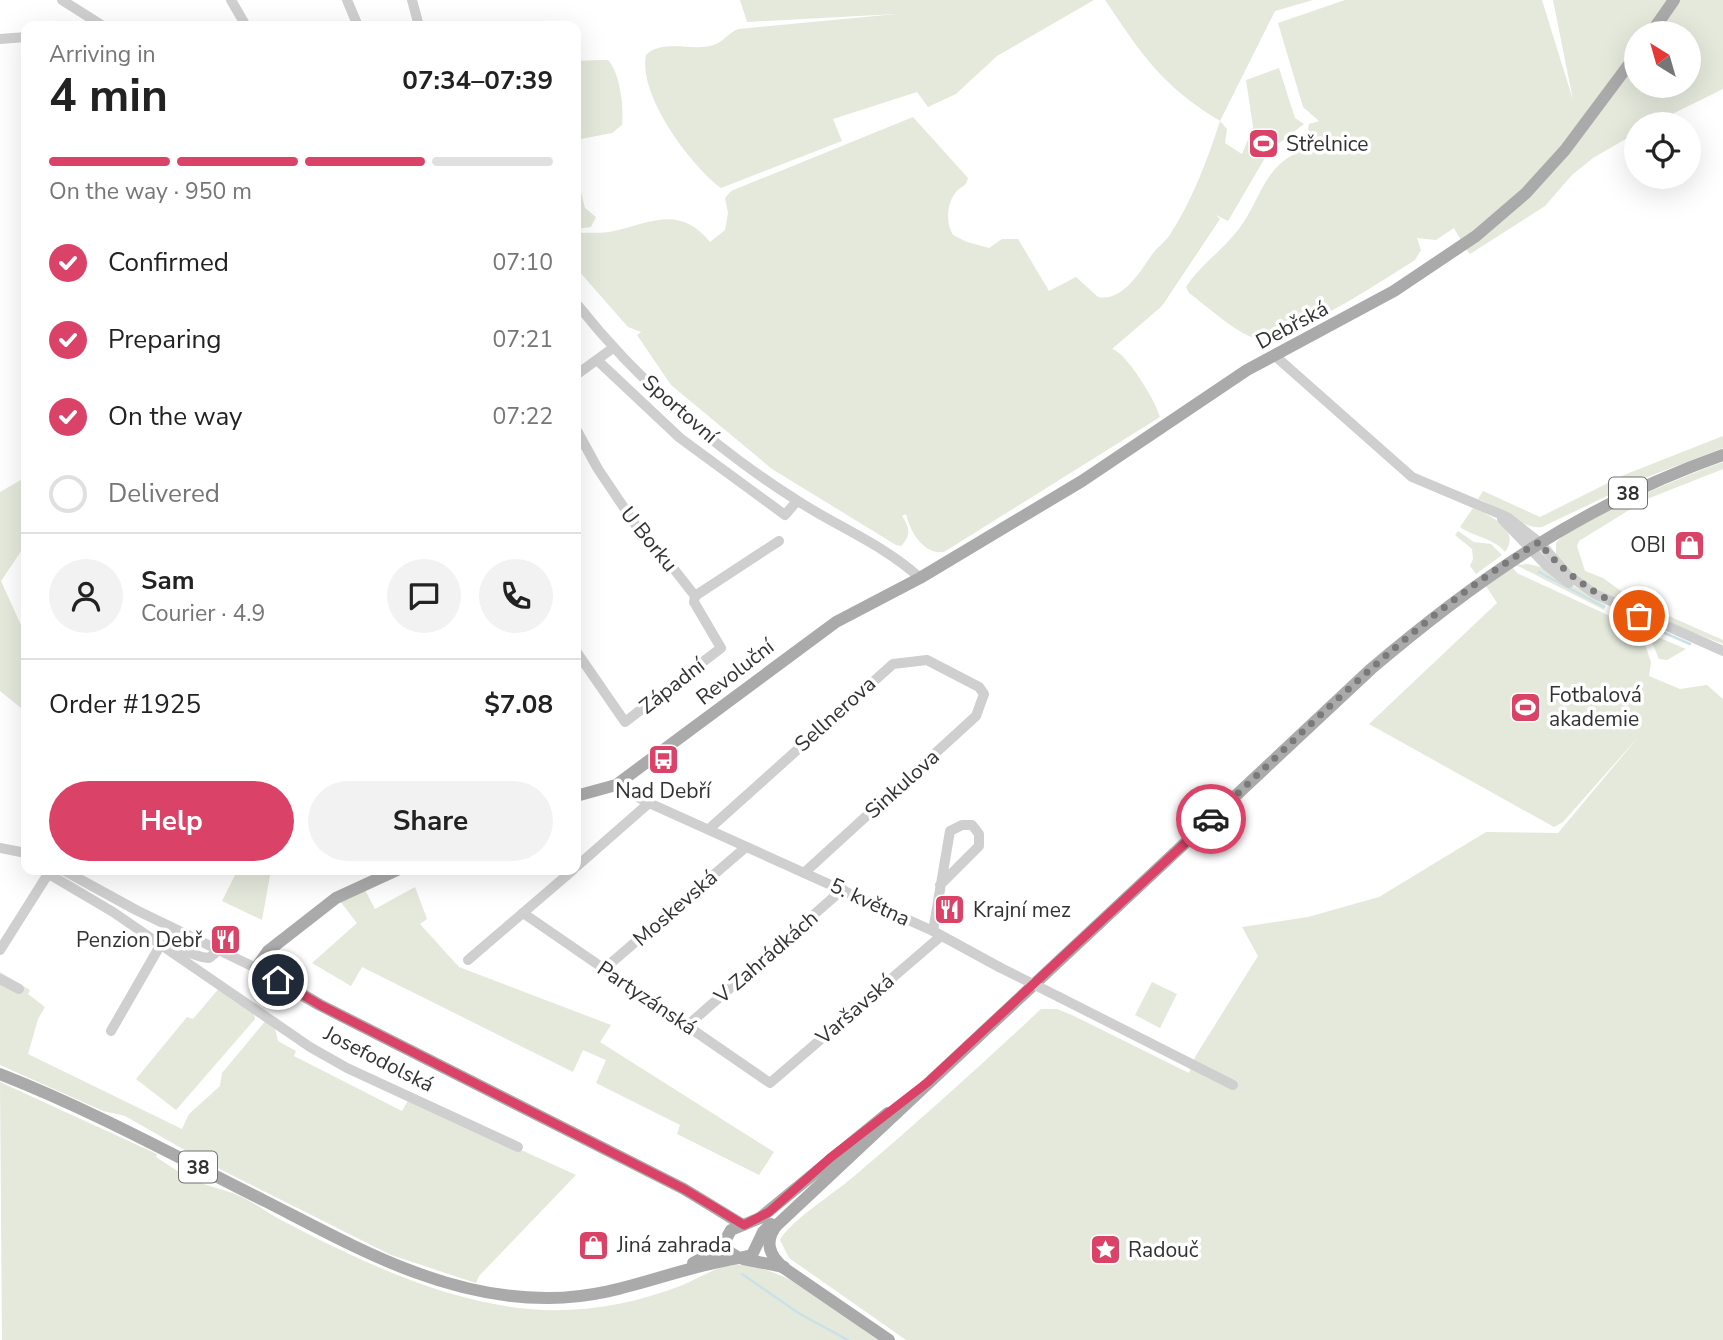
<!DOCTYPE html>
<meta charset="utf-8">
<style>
:root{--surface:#fff;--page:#f2f2f2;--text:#222;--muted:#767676;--line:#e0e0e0;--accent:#da4367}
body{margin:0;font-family:"Nunito Sans",sans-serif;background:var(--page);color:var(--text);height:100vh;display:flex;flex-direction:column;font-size:26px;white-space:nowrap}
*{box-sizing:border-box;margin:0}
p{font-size:23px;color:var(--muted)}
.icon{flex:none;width:38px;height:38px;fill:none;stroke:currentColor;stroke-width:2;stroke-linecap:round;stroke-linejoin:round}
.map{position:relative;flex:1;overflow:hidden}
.details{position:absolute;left:21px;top:21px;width:560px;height:854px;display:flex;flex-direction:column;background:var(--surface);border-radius:14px;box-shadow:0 7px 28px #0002}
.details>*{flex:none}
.needle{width:46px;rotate:323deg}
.buttons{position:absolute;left:1624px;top:21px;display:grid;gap:14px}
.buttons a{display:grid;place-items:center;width:77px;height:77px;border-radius:50%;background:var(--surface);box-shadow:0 7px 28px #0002;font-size:35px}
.pin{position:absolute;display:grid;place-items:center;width:60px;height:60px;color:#fff;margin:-30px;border:4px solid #fff;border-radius:50%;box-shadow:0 2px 7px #0007}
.courier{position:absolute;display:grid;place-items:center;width:70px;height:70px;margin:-35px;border:5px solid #da4367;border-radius:50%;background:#fff;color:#222;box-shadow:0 2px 9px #0007}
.headline em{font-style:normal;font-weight:700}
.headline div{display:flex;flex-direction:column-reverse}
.headline{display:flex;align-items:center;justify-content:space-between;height:119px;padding:0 28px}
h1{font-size:46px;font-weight:700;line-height:52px}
.bar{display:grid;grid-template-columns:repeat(4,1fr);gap:10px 7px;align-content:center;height:84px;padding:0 28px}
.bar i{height:9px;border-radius:5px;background:var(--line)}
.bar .current{background:var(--accent)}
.bar p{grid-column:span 4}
.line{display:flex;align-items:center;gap:18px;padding:0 28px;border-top:2px solid var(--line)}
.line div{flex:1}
.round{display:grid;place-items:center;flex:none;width:74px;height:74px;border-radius:37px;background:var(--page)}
ol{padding:0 28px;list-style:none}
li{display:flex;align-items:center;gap:21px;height:77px}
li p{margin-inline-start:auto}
li .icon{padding:7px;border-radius:50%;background:var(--accent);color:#fff;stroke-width:4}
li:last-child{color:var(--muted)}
li i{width:38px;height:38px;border:4px solid var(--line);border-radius:50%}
.action{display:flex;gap:14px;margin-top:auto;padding:14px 28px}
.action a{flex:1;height:80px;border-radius:42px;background:var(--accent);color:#fff;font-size:28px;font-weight:700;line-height:80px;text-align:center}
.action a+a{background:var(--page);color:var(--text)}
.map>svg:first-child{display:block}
.green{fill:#e4e9dc}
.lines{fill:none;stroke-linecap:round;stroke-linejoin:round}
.stream{stroke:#cae1e8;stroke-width:2.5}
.minor{stroke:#cfcfcf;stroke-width:10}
.major{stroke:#aaa;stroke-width:12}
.minor-bridge{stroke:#cfcfcf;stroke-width:10}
.done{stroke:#7a7a7a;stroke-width:7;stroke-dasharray:0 12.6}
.route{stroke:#da4367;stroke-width:9}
.labels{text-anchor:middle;stroke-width:7;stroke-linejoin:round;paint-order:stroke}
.shield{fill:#fff;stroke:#707070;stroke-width:2}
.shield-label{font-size:19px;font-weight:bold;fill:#323232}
.poi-label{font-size:21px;fill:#323232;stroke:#fff;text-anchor:start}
.street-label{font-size:21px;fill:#323232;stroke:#fff}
</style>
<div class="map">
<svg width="1723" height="1340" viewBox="0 0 1723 1340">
<rect width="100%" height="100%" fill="#fff"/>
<g class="green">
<path d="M740 0H1094L997 56 956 94 928 107 917 92 833 119 842 141 721 188C690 165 638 95 646 55 663 38 696 53 716 44 725 40 729 32 739 29L896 14 747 22Z"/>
<path d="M1105 0H1313L1275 11 1220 121 1227 129 1225 143 1242 154 1253 127 1246 80 1279 68 1295 118 1304 124 1269 151 1228 221 1216 215 1220 219 1162 306 1112 349C1126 352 1156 401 1160 417L944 552C923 555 910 531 906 514L902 516C910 528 911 536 901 546L896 545 772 469 671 385 637 335 641 332 628 327 577 269 576 233C588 232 602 234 614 231 652 222 680 205 710 242L725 230 728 213 725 198 731 191 913 117 968 178C966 187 963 185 957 191 947 201 945 223 953 235L967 242 989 248 1002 239H1018L1049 291 1076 277 1098 297C1122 302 1140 272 1151 256 1156 248 1164 243 1169 236 1192 201 1207 161 1220 121 1162 86 1142 55 1105 0Z"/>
<path d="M1345 0H1542L1573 100 1553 0H1669L1647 33H1636V50L1547 168 1463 244 1454 228 1436 240 1417 238 1421 250 1415 260C1388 277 1284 346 1257 339 1237 334 1207 306 1189 293L1186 287C1200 265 1223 250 1238 230 1263 198 1264 158 1313 148L1314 138 1308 129 1309 124 1319 121 1303 107 1278 23Z"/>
<path d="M1677 0H1723V89L1652 124H1636V133L1593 158 1572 175 1545 206 1470 254 1464 247 1493 226 1636 58V86H1689V33H1654Z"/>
<path d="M600 60H608C620 73 624 107 622 125L612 133 576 140V61Z"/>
<path d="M576 172 585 208 596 217 591 227 576 229Z"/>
<path d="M1723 436V448L1645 478 1542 527C1523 530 1499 506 1478 499L1483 491 1540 517 1624 475Z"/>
<path d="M1723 462V469L1647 499 1579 541 1577 546 1585 571 1603 578 1621 591 1646 600 1644 605 1723 640V644C1665 621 1599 603 1556 556V543C1573 521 1692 473 1723 462Z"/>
<path d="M26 477V544L1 581 26 636V712L0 691V492Z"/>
<path d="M1473 508C1490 515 1522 530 1505 552 1492 537 1476 538 1460 527Z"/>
<path d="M1458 531 1474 542 1491 544 1502 555 1476 574 1470 566 1473 559 1472 549 1455 535Z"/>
<path d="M1528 564 1541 567 1606 605 1604 610 1516 565Z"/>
<path d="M1512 567 1517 573 1640 630 1651 662 1649 676 1680 689 1707 685 1723 699V1340H906L789 1258 780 1240C790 1221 833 1194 852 1178 917 1123 979 1067 1041 1009H1057L1072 1015 1189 1073 1195 1057 1258 956 1242 927 1308 917 1379 897 1486 832 1558 833 1640 735 1563 822 1554 827 1369 724 1497 603 1486 586Z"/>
<path d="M1648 633 1686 649 1667 660 1659 659Z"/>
<path d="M228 870H271L262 920 222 901 236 873Z"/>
<path d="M415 887 427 919 420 924 459 967 611 1025 600 1042 774 1152 759 1175 677 1134 680 1125 596 1083 606 1060 583 1050 573 1072 362 967 351 986 312 963 357 923 339 900 364 888 375 909Z"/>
<path d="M0 972 30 990 28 994 45 1007 38 1019 28 1054 182 1129 189 1114 220 1086 222 1073 267 1019 274 1025 278 1041 296 1051 294 1056 402 1111 409 1099 576 1175 479 1276 476 1283 391 1255 204 1161 125 1116 103 1111 0 1065Z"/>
<path d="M1152 982 1177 994 1160 1028 1135 1015Z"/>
<path d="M220 987 253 1010 255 1019 176 1110 136 1079 187 1017 193 1019Z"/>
<path d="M0 1082 157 1154 156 1157 182 1174V1180L188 1183 190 1178C205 1186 220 1188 235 1194 251 1200 266 1212 281 1220 358 1260 442 1301 529 1309 579 1314 634 1304 680 1286 699 1279 720 1263 740 1265 791 1268 838 1312 878 1340H2Z"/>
</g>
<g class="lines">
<g class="stream">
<path d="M1539 572 1604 607"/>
<path d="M1649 626 1690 644"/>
<path d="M742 1274 800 1314 848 1340"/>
</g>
<g class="minor">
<path d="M62 0 103 26"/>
<path d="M231 0 246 26"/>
<path d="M347 0 358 26"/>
<path d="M412 0 419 26"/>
<path d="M0 39 26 37"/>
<path d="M576 303C637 380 715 449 798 501 838 527 884 545 920 578"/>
<path d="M1274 355 1412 477 1507 517 1539 542 1568 575 1595 594 1723 651"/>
<path d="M597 360 680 438 785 515 797 501"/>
<path d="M576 375 613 348"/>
<path d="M576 429 598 469 645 539 659 550 695 596 694 602 721 648 625 722 576 651"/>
<path d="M1502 519 1547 566 1569 583"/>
<path d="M695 596 779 541"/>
<path d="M616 785 649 803 933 931 999 967"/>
<path d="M709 829 893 664 927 660 979 687 984 694 976 716 804 873"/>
<path d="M0 848 26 853"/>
<path d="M576 867 649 803"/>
<path d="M42 870 113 912 310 1047 347 1068 518 1147"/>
<path d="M63 870 136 910 256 968"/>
<path d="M523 913 770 1083 941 936"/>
<path d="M933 931 950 831 962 825H972L979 834V846L940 885"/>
<path d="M0 950 48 874"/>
<path d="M468 960 573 870"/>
<path d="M604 969 746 847"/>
<path d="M0 979 19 989"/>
<path d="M1059 997 1233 1085"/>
<path d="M688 1025 843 889"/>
<path d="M111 1031 161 944 202 957 209 958 219 950"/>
</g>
<g class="major">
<path d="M1651 33 1674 0"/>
<path d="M576 796 616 785 836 622 920 578 1082 481 1247 370 1394 291 1476 236 1526 193 1565 150 1636 55"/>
<path d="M397 870 336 898 268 951 256 968 320 1005 684 1189 743 1225"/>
<path d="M0 1074C92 1110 179 1158 267 1202 357 1248 445 1299 549 1298 619 1298 673 1268 739 1258"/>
<path d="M771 1224 763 1232 752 1255 739 1258 728 1251 726 1239 731 1230 760 1218 888 1113"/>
<path d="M743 1259 784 1267"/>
<path d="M693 1263 717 1250 726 1239"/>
<path d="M778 1264 889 1340"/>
<path d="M784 1268C769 1255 764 1241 777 1225L1371 669C1480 576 1587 503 1723 455"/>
</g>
<path class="minor-bridge" d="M999 967 1059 997"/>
</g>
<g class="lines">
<path class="done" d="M1211 819C1315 721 1416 616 1539 542 1566 577 1599 596 1639 616"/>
<path class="route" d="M278 980 320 1005 684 1189 744 1225 769 1212 830 1158 928 1082 1211 819"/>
</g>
<defs>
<symbol id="stadium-square" viewBox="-11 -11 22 22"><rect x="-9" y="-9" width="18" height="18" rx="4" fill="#da4367" stroke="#fff"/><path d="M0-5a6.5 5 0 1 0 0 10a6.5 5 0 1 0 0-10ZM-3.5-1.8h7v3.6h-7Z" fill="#fff"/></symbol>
<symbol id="shop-square" viewBox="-11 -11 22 22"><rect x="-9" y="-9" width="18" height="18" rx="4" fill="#da4367" stroke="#fff"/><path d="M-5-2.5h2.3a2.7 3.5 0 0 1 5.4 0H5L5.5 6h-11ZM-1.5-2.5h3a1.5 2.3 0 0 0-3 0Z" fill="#fff"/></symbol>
<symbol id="bus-square" viewBox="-11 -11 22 22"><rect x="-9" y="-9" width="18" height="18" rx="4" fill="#da4367" stroke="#fff"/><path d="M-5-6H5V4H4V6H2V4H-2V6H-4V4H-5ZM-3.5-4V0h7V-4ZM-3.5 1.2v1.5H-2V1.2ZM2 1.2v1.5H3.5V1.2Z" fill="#fff"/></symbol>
<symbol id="restaurant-square" viewBox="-11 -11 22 22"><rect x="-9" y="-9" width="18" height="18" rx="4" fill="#da4367" stroke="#fff"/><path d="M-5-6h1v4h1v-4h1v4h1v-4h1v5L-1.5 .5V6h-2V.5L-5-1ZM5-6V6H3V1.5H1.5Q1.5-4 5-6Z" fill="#fff"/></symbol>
<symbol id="sight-square" viewBox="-11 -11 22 22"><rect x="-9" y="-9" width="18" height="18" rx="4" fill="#da4367" stroke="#fff"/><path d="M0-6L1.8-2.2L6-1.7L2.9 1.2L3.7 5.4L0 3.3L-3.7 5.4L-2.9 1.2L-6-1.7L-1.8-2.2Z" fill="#fff"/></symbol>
</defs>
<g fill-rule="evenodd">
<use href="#stadium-square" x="1246" y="126" width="35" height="35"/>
<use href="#shop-square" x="1672" y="528" width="35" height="35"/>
<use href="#stadium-square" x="1508" y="690" width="35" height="35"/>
<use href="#bus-square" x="646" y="742" width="35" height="35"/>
<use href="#restaurant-square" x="932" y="892" width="35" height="35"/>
<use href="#restaurant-square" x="208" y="922" width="35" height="35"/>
<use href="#shop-square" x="576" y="1228" width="35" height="35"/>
<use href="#sight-square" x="1088" y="1232" width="35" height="35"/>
</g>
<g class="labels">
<g class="shield">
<rect x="1609" y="477.5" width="38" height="31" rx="5"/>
<rect x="179" y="1151.5" width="38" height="31" rx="5"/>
</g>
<g class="shield-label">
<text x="1628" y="500">38</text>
<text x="198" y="1174">38</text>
</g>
<g class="poi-label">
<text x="1286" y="151">Střelnice</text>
<text x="1666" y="552" text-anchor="end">OBI</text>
<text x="1549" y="702">Fotbalová<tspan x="1549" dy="24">akademie</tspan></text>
<text x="663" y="798" text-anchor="middle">Nad Debří</text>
<text x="973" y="917">Krajní mez</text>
<text x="202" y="947" text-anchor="end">Penzion Debř</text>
<text x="617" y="1252">Jiná zahrada</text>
<text x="1128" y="1257">Radouč</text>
</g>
<g class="street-label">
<text transform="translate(1292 325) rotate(-28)" y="7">Debřská</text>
<text transform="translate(680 409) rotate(41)" y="7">Sportovní</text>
<text transform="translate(649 539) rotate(51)" y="7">U Borku</text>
<text transform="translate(735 672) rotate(-38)" y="7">Revoluční</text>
<text transform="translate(672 686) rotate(-38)" y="7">Západní</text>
<text transform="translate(835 714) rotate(-42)" y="7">Sellnerova</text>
<text transform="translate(902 784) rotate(-42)" y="7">Sinkulova</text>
<text transform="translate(870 902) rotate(25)" y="7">5. května</text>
<text transform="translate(675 908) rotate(-41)" y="7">Moskevská</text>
<text transform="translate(766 957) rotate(-41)" y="7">V Zahrádkách</text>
<text transform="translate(647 998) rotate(34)" y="7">Partyzánská</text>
<text transform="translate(855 1009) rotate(-41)" y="7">Varšavská</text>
<text transform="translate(379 1059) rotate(27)" y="7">Josefodolská</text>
</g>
</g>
</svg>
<div class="buttons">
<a><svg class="needle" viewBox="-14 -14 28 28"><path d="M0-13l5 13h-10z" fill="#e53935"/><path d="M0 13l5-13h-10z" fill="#767676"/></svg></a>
<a><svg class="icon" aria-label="locate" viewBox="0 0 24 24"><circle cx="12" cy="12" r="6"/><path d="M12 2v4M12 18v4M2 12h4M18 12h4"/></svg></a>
</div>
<div class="pin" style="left:1639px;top:616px;background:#ea580c"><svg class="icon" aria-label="bag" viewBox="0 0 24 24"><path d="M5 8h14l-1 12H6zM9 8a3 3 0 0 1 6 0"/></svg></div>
<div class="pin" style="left:278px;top:980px;background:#1f2937"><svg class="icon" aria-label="home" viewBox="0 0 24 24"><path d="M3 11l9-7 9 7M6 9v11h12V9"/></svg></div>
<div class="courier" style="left:1211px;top:819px"><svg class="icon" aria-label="car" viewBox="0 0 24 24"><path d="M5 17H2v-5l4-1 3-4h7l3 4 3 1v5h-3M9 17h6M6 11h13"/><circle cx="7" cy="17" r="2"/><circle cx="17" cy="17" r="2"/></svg></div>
<section class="details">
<div class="headline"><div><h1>4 min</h1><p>Arriving in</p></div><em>07:34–07:39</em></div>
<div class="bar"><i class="current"></i><i class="current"></i><i class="current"></i><i></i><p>On the way · 950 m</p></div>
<ol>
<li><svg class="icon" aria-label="check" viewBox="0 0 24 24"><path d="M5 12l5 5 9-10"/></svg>Confirmed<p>07:10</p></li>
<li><svg class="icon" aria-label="check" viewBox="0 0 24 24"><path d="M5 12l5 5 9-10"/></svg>Preparing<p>07:21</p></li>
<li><svg class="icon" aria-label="check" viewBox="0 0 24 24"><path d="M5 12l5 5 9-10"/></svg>On the way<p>07:22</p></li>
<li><i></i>Delivered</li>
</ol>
<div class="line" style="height:126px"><a class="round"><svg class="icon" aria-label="person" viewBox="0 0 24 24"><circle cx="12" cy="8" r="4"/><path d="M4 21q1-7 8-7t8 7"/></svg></a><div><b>Sam</b><p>Courier · 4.9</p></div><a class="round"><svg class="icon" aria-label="chat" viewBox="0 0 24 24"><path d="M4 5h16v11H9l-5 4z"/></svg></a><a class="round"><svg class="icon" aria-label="phone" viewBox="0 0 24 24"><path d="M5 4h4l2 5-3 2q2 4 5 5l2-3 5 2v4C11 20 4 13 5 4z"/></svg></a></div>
<div class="line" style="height:91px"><div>Order #1925</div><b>$7.08</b></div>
<div class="action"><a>Help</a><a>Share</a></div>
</section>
</div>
